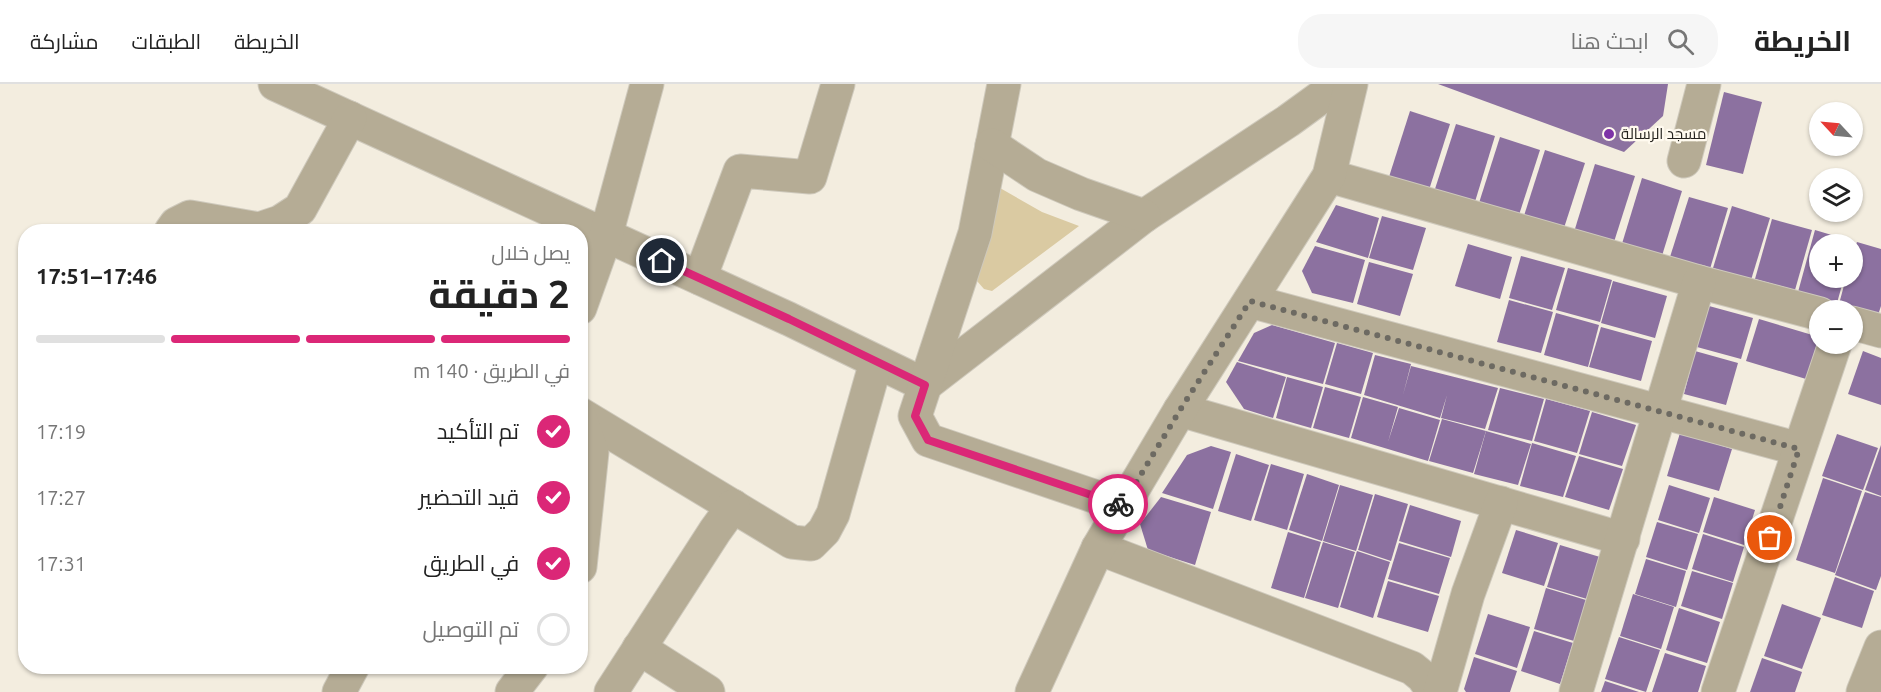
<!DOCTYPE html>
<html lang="ar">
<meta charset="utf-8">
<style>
:root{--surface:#fff;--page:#f6f6f6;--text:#222;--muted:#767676;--line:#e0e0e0;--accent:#db2777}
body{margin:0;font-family:Ubuntu,Cairo,sans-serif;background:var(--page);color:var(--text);direction:rtl;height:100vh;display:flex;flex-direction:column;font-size:22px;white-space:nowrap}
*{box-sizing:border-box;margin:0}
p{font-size:20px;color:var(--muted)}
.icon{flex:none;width:33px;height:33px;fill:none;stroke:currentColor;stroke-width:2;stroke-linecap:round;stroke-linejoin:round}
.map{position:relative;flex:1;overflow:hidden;direction:ltr}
.details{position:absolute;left:18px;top:140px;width:570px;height:450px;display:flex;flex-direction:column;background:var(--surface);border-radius:24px;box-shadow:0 2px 4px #0004;direction:rtl}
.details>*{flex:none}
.needle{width:39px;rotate:296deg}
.tools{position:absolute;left:1809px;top:18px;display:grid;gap:12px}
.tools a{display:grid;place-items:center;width:54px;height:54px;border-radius:50%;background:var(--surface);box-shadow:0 2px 4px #0004;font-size:30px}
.pin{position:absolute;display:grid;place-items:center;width:51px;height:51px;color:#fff;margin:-26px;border:3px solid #fff;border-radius:50%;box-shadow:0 2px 6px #0007}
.courier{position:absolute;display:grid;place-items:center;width:60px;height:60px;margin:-30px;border:4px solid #db2777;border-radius:50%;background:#fff;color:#222;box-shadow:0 2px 8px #0007}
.overview em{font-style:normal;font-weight:700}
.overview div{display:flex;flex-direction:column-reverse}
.overview{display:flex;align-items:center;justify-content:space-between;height:102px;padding:0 18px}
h1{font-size:39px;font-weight:700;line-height:45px}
.bar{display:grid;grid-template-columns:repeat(4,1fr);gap:9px 6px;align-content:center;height:72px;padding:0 18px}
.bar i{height:8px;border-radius:4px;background:var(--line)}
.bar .active{background:var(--accent)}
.bar p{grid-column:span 4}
ol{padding:0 18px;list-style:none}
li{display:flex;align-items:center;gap:18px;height:66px}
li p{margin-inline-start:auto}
li .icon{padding:6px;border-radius:50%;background:var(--accent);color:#fff;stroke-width:4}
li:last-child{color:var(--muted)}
li i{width:33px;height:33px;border:3px solid var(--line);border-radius:50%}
header{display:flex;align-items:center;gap:36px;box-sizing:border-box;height:84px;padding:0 30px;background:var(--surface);border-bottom:2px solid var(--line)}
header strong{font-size:28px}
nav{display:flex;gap:33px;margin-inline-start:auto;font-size:21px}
.search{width:420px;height:54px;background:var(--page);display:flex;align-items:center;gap:15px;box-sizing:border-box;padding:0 21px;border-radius:24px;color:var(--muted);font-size:22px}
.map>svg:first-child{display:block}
.green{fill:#dacaa2}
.building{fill:#8c71a0}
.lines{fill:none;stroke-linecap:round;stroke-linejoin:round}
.minor-casing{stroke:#cec9bc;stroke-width:35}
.minor{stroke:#b5ac95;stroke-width:33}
.done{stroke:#6d6a62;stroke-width:6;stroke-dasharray:0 10.8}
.route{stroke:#db2777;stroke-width:8}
.poi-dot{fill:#7e34a7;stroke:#fffaef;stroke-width:2}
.labels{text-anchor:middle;stroke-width:4.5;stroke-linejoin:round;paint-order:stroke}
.poi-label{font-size:15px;fill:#25231e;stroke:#fffaef;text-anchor:start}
</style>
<header>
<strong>الخريطة</strong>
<div class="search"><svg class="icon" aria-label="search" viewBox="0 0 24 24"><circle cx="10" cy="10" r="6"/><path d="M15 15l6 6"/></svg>ابحث هنا</div>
<nav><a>الخريطة</a><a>الطبقات</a><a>مشاركة</a></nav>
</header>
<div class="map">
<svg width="1881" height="608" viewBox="0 0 1881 608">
<rect width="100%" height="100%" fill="#f3eddf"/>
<path class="green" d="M1000 104 1042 128 1079 142 992 207 984 205 977 197Z"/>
<g class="building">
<path d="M1438 0H1668L1663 32 1624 68Z"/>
<path d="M1724 8 1762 18 1743 90 1706 81Z"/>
<path d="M1410 27 1450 40 1428 109 1388 96Z"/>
<path d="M1456 40 1495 52 1474 121 1434 108Z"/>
<path d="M1500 53 1540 66 1518 134 1478 122Z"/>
<path d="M1545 66 1585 79 1563 147 1523 135Z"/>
<path d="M1595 80 1635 92 1613 161 1574 148Z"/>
<path d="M1642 94 1682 107 1661 175 1621 163Z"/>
<path d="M1689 113 1728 124 1710 185 1670 173Z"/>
<path d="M1336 121 1379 134 1368 174 1316 158Z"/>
<path d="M1732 122 1770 134 1751 196 1713 184Z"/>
<path d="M1382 132 1426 144 1413 186 1369 174Z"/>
<path d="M1772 135 1812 146 1795 206 1755 195Z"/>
<path d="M1815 146 1855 158 1854 160H1820V194H1844L1837 219 1798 208Z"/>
<path d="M1857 158 1881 165V222L1878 231 1839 220 1846 194H1852V172Z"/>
<path d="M1468 160 1512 173 1500 215 1455 202Z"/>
<path d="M1315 162 1365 176 1353 219 1312 209 1302 187Z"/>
<path d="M1521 172 1565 184 1552 226 1509 214Z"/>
<path d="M1369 178 1413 190 1400 232 1357 220Z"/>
<path d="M1568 184 1612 196 1600 238 1556 226Z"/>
<path d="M1613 197 1667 212 1655 254 1601 239Z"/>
<path d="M1509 216 1553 228 1541 269 1497 258Z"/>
<path d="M1709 222 1753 234 1741 275 1697 263Z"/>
<path d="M1556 229 1599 241 1588 283 1544 271Z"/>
<path d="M1759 235 1819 253 1806 295 1746 277Z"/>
<path d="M1272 241 1335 259 1323 300 1238 277 1254 249Z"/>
<path d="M1601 243 1652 257 1641 297 1589 283Z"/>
<path d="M1337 259 1373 269 1361 310 1325 300Z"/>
<path d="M1695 267 1738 279 1726 321 1684 310Z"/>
<path d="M1863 267 1881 274V321L1848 310Z"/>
<path d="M1375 271 1411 280 1403 311 1411 282 1498 304 1485 345 1441 334 1447 311 1440 334 1364 311Z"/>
<path d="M1237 278 1286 293 1273 334 1244 325 1226 298Z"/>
<path d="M1287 293 1323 303 1311 344 1276 334Z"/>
<path d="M1325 303 1361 313 1349 354 1313 344Z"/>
<path d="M1500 304 1544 315 1532 357 1488 346Z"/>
<path d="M1363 313 1398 323 1388 358 1399 324 1440 336 1428 377 1351 354Z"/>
<path d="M1546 315 1590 327 1577 369 1534 357Z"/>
<path d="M1592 328 1636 341 1622 382 1579 370Z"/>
<path d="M1442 335 1486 347 1473 389 1429 377Z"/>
<path d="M1486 347 1531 360 1518 401 1474 390Z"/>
<path d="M1680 349 1732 365 1719 407 1667 392Z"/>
<path d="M1837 350 1878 364 1863 406 1822 392Z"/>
<path d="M1532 359 1576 372 1563 413 1520 402Z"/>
<path d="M1881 361V412L1865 406Z"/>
<path d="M1211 362 1231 368 1213 425 1162 409 1187 371Z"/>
<path d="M1236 370 1269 381 1251 437 1218 427Z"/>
<path d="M1579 372 1623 385 1609 426 1565 413Z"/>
<path d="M1271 380 1304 390 1287 446 1254 436Z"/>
<path d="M1307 390 1339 401 1322 457 1289 446Z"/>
<path d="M1823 394 1862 407 1835 489 1796 476Z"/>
<path d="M1340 401 1373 411 1356 467 1323 457Z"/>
<path d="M1669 401 1710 414 1699 449 1658 436Z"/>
<path d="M1865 408 1881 413V492L1876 506 1835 491Z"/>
<path d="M1375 410 1408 420 1391 477 1358 466Z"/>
<path d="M1161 413 1211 428 1195 481 1148 466 1140 440Z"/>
<path d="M1714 413 1755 426 1744 461 1703 448Z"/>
<path d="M1410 421 1461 437 1451 473 1399 457Z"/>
<path d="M1657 438 1698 450 1687 486 1646 473Z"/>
<path d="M1516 446 1558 459 1544 502 1502 489Z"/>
<path d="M1288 448 1321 458 1304 514 1271 504Z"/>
<path d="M1703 450 1744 463 1733 498 1692 485Z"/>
<path d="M1323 458 1355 468 1338 524 1305 514Z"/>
<path d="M1399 459 1450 474 1439 510 1388 495Z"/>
<path d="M1560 461 1600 473 1587 515 1547 503Z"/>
<path d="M1357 467 1390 478 1373 534 1340 523Z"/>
<path d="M1646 475 1686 487 1676 523 1635 510Z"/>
<path d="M1692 487 1733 499 1722 535 1681 522Z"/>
<path d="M1835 493 1874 507 1862 544 1822 531Z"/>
<path d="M1388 497 1439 512 1428 548 1377 533Z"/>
<path d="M1546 504 1586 516 1574 557 1534 545Z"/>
<path d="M1633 510 1674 523 1661 565 1620 552Z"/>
<path d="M1782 520 1821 534 1802 585 1764 572Z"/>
<path d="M1679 524 1720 538 1707 579 1666 566Z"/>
<path d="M1488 530 1530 543 1517 584 1475 570Z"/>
<path d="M1534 547 1573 559 1560 600 1521 587Z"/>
<path d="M1619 553 1660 566 1646 608 1605 595Z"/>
<path d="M1665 569 1706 582 1698 608H1652Z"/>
<path d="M1474 573 1517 587 1510 608H1466L1464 605Z"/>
<path d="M1762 574 1802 588 1795 608H1750Z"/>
<path d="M1605 597 1639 608H1601Z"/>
</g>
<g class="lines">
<defs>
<g id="minor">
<path d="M275 0 789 235 925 301 1144 132 1288 37 1339 0"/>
<path d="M1004 0 975 149 915 332 928 356 1123 422"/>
<path d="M992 61 1037 91 1081 110 1144 132"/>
<path d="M1684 77 1704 0"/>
<path d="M1329 92 1699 198 1820 230"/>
<path d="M171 147 176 140 190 133 259 145 280 138 300 125 350 34"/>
<path d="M700 194 740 87 810 93 838 0"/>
<path d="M1250 217 1799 365"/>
<path d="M580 224 606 151 647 0"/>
<path d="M1852 239 1881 247"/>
<path d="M1180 326 1623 455"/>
<path d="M580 330 792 458 811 460 824 447 833 430 876 278"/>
<path d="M580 334 592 368 580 483"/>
<path d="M1098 464 1412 584 1423 593 1433 608"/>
<path d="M639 564 708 608"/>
<path d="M339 608 353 582"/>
<path d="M512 608 532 582"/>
<path d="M611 608 715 447 733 422"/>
<path d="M1032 608 1098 464 1180 326 1329 92 1351 0"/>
<path d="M1440 608 1468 510 1501 419"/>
<path d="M1576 608 1699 198"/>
<path d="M1718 608 1835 260"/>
<path d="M1863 608 1881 563"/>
</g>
</defs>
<use href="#minor" class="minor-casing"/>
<use href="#minor" class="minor"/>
</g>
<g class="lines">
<path class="done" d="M1118 420 1122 422 1180 326 1250 217 1799 365 1770 454"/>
<path class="route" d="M662 177 789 235 925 301 915 332 928 356 1118 420"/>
</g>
<circle class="poi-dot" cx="1609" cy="50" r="6"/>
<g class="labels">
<g class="poi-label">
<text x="1621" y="55">مسجد الرسالة</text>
</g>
</g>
</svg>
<div class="tools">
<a><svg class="needle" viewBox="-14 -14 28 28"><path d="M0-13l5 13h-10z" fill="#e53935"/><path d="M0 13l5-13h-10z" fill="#767676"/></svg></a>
<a><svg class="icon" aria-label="layers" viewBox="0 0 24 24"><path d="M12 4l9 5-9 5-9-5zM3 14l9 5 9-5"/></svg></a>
<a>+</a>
<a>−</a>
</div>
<div class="pin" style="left:1770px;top:454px;background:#ea580c"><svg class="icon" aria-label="bag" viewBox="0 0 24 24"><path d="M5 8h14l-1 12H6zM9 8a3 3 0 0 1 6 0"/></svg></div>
<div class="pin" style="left:662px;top:177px;background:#1f2937"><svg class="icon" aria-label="home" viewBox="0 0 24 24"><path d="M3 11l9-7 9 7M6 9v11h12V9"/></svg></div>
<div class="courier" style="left:1118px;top:420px"><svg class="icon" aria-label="bike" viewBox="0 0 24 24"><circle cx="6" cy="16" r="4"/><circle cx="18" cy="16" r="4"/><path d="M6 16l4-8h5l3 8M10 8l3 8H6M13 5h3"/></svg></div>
<section class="details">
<div class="overview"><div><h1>2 دقيقة</h1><p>يصل خلال</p></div><em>17:46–17:51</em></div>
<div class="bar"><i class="active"></i><i class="active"></i><i class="active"></i><i></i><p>في الطريق · 140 m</p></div>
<ol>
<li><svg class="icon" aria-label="check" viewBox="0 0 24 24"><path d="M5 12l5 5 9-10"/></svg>تم التأكيد<p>17:19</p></li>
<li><svg class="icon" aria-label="check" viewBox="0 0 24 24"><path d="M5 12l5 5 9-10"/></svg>قيد التحضير<p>17:27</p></li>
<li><svg class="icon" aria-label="check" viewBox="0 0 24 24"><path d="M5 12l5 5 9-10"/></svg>في الطريق<p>17:31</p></li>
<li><i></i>تم التوصيل</li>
</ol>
</section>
</div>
